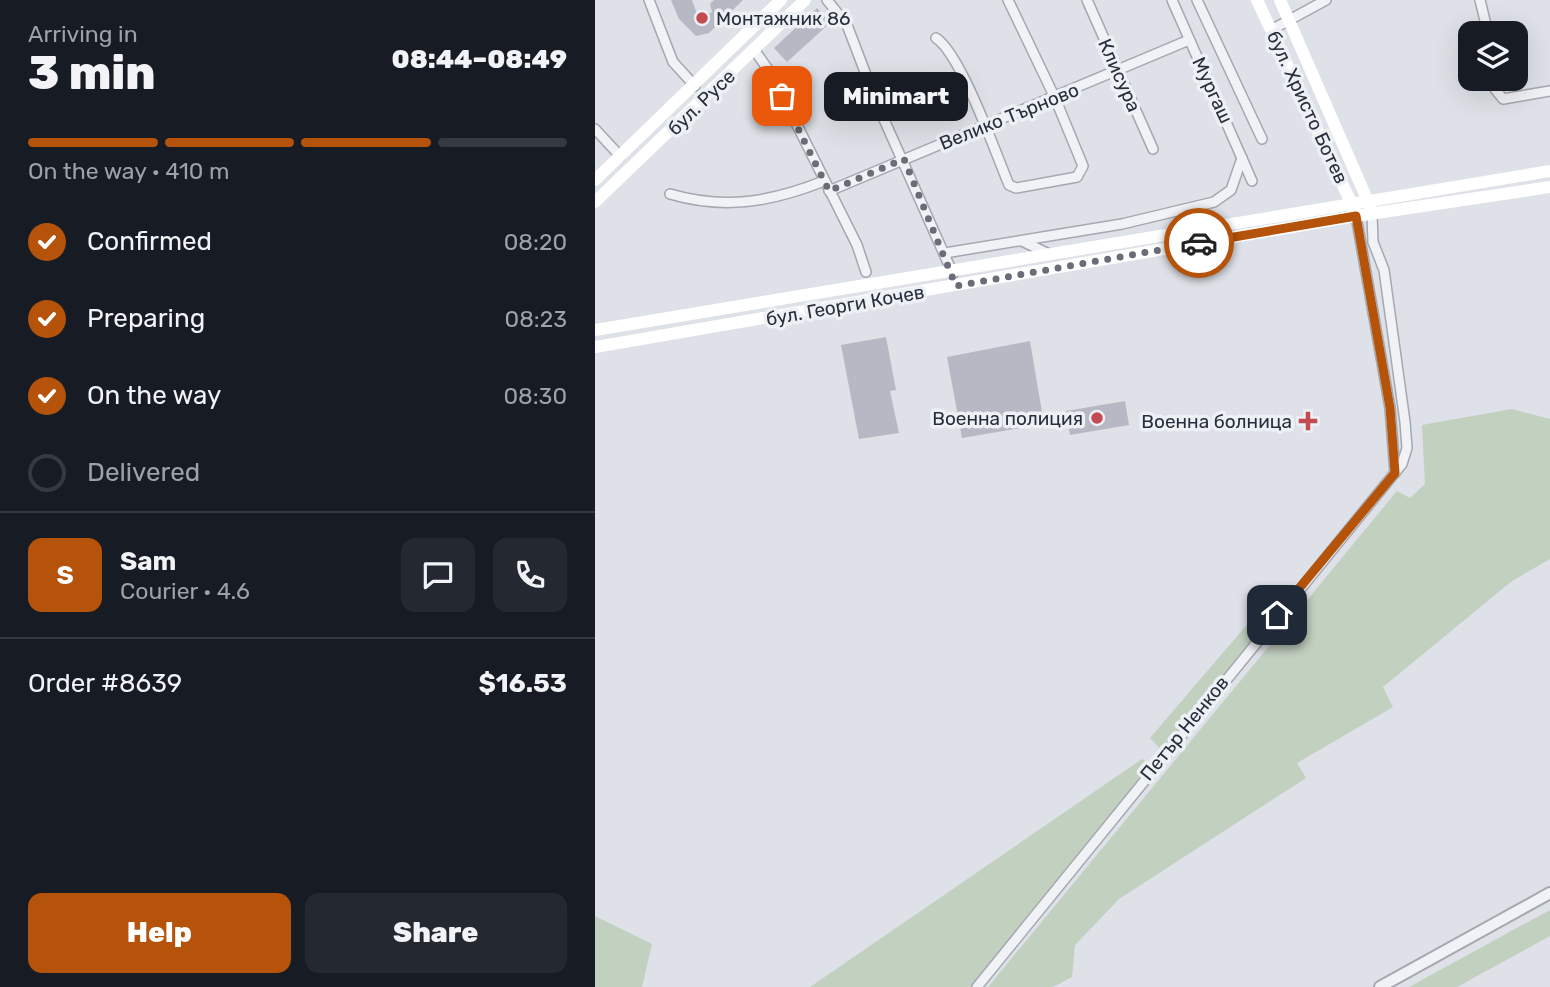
<!DOCTYPE html>
<meta charset="utf-8">
<style>
:root{--surface:#171b24;--page:#242831;--text:#f1f3f6;--muted:#9ea1a6;--line:#363941;--accent:#b45309}
body{margin:0;font-family:Rubik,sans-serif;background:var(--page);color:var(--text);height:100vh;display:flex;flex-direction:column;font-size:26px;white-space:nowrap}
*{box-sizing:border-box;margin:0}
p{font-size:23px;color:var(--muted)}
.icon{flex:none;width:38px;height:38px;fill:none;stroke:currentColor;stroke-width:2;stroke-linecap:round;stroke-linejoin:round}
.map{position:relative;flex:1;overflow:hidden}
.panel{display:flex;flex-direction:column;background:var(--surface);width:595px}
.panel>*{flex:none}
.buttons{position:absolute;left:863px;top:21px;display:grid;gap:14px}
.buttons a{display:grid;place-items:center;width:70px;height:70px;border-radius:14px;background:var(--surface);box-shadow:0 7px 28px #0002;font-size:35px}
.pin{position:absolute;display:grid;place-items:center;width:60px;height:60px;color:#fff;margin:-30px;border-radius:14px;box-shadow:0 4px 10px #0006}
.courier{position:absolute;display:grid;place-items:center;width:70px;height:70px;margin:-35px;border:5px solid #b45309;border-radius:50%;background:#fff;color:#222;box-shadow:0 2px 9px #0007}
.bubble{position:absolute;height:49px;border-radius:14px;background:var(--surface);box-shadow:0 7px 28px #0002;font-size:23px;font-weight:800;line-height:49px;text-align:center}
.headline em{font-style:normal;font-weight:800}
.headline div{display:flex;flex-direction:column-reverse}
.headline{display:flex;align-items:center;justify-content:space-between;height:119px;padding:0 28px}
h1{font-size:46px;font-weight:800;line-height:52px}
.bar{display:grid;grid-template-columns:repeat(4,1fr);gap:10px 7px;align-content:center;height:84px;padding:0 28px}
.bar i{height:9px;border-radius:5px;background:var(--line)}
.bar .current{background:var(--accent)}
.bar p{grid-column:span 4}
.line{display:flex;align-items:center;gap:18px;padding:0 28px;border-top:2px solid var(--line)}
.line div{flex:1}
.round{display:grid;place-items:center;flex:none;width:74px;height:74px;border-radius:14px;background:var(--page)}
ol{padding:0 28px;list-style:none}
li{display:flex;align-items:center;gap:21px;height:77px}
li p{margin-inline-start:auto}
li .icon{padding:7px;border-radius:50%;background:var(--accent);color:#fff;stroke-width:4}
li:last-child{color:var(--muted)}
li i{width:38px;height:38px;border:4px solid var(--line);border-radius:50%}
.primary-button{display:flex;gap:14px;margin-top:auto;padding:14px 28px}
.primary-button a{flex:1;height:80px;border-radius:14px;background:var(--accent);color:#fff;font-size:28px;font-weight:800;line-height:80px;text-align:center}
.primary-button a+a{background:var(--page);color:var(--text)}
main{display:flex;flex:1;min-height:0}
.map>svg:first-child{display:block}
.green{fill:#c2d0c0}
.building{fill:#b6b9c3}
.lines{fill:none;stroke-linecap:round;stroke-linejoin:round}
.minor-casing{stroke:#a4a8b0;stroke-width:12}
.tertiary-casing{stroke:#a4a8b0;stroke-width:14}
.minor{stroke:#f1f2f5;stroke-width:9}
.tertiary{stroke:#f1f2f5;stroke-width:10}
.secondary{stroke:#fff;stroke-width:12}
.done{stroke:#686d78;stroke-width:7;stroke-dasharray:0 12.6}
.route{stroke:#b45309;stroke-width:9}
.poi-dot{fill:#c24c51;stroke:#edf0f4;stroke-width:2.5}
.labels{text-anchor:middle;stroke-width:7;stroke-linejoin:round;paint-order:stroke}
.poi-label{font-size:19px;fill:#292e3c;stroke:#edf0f4;text-anchor:end}
.street-label{font-size:19px;fill:#292e3c;stroke:#edf0f4}
</style>
<main>
<section class="panel">
<div class="headline"><div><h1>3 min</h1><p>Arriving in</p></div><em>08:44–08:49</em></div>
<div class="bar"><i class="current"></i><i class="current"></i><i class="current"></i><i></i><p>On the way · 410 m</p></div>
<ol>
<li><svg class="icon" aria-label="check" viewBox="0 0 24 24"><path d="M5 12l5 5 9-10"/></svg>Confirmed<p>08:20</p></li>
<li><svg class="icon" aria-label="check" viewBox="0 0 24 24"><path d="M5 12l5 5 9-10"/></svg>Preparing<p>08:23</p></li>
<li><svg class="icon" aria-label="check" viewBox="0 0 24 24"><path d="M5 12l5 5 9-10"/></svg>On the way<p>08:30</p></li>
<li><i></i>Delivered</li>
</ol>
<div class="line" style="height:126px"><b class="round" style="background:var(--accent);color:#fff">S</b><div><b>Sam</b><p>Courier · 4.6</p></div><a class="round"><svg class="icon" aria-label="chat" viewBox="0 0 24 24"><path d="M4 5h16v11H9l-5 4z"/></svg></a><a class="round"><svg class="icon" aria-label="phone" viewBox="0 0 24 24"><path d="M5 4h4l2 5-3 2q2 4 5 5l2-3 5 2v4C11 20 4 13 5 4z"/></svg></a></div>
<div class="line" style="height:91px"><div>Order #8639</div><b>$16.53</b></div>
<div class="primary-button"><a>Help</a><a>Share</a></div>
</section>
<div class="map">
<svg width="955" height="987" viewBox="0 0 955 987">
<rect width="100%" height="100%" fill="#dee1e7"/>
<g class="green">
<path d="M917 409 955 419V559L917 581 788 687 798 707 702 763 711 778 524 899 480 945 477 977 458 987H393L802 491 815 498 830 484 827 425Z"/>
<path d="M699 585 703 590 574 751H567L555 738 679 593Z"/>
<path d="M547 759 561 768 383 987H215Z"/>
<path d="M955 910V936L862 987H814Z"/>
<path d="M0 916 57 944 47 987H0Z"/>
</g>
<g class="building">
<path d="M76 0H97L102 14 109 16 117 12 115 4 119 0H148L114 33 101 36 84 19Z"/>
<path d="M222 8 236 22 192 62 179 48Z"/>
<path d="M291 337 301 390 295 391 304 433 264 439 246 345Z"/>
<path d="M435 341 449 424 367 438 352 357Z"/>
<path d="M530 401 534 425 475 435 471 411Z"/>
</g>
<g class="lines">
<defs>
<g id="minor">
<path d="M54 0 78 62 100 86"/>
<path d="M232 0 252 25 283 106 358 274"/>
<path d="M492 0 558 149"/>
<path d="M577 0 657 181"/>
<path d="M602 0 667 139"/>
<path d="M885 0 893 33"/>
<path d="M676 30 731 0"/>
<path d="M341 38C366 54 401 154 414 185L421 188 482 177 488 166 460 98 413 0"/>
<path d="M160 51 177 75 262 245 271 272"/>
<path d="M900 79V89L908 99 955 91"/>
<path d="M0 129 25 156"/>
<path d="M234 191 594 40"/>
<path d="M75 194C130 210 176 202 229 181"/>
<path d="M761 216 795 408 800 473"/>
<path d="M427 241 454 254"/>
<path d="M350 253 527 224 619 202 636 190 647 158"/>
<path d="M382 987 807 464 812 448 810 422 789 270 778 242 777 214"/>
</g>
<path id="tertiary" d="M785 987 955 893"/>
</defs>
<use href="#minor" class="minor-casing"/>
<use href="#tertiary" class="tertiary-casing"/>
<use href="#minor" class="minor"/>
<use href="#tertiary" class="tertiary"/>
<g class="secondary">
<path d="M662 0 759 209"/>
<path d="M685 0 775 206"/>
<path d="M0 180 186 0"/>
<path d="M0 202 210 0"/>
<path d="M0 330 955 171"/>
<path d="M0 347 761 216 955 187"/>
</g>
</g>
<g class="lines">
<path class="done" d="M187 96 234 191 309 159 361 286 604 243"/>
<path class="route" d="M604 243 761 216 795 408 800 473 682 615"/>
</g>
<g class="poi-dot">
<circle cx="107" cy="18" r="7"/>
<circle cx="502" cy="418" r="7"/>
<path d="M709.5 410.5h7v7h7v7h-7v7h-7v-7h-7v-7h7z"/>
</g>
<g class="labels">
<g class="poi-label">
<text x="121" y="25" text-anchor="start">Монтажник 86</text>
<text x="488" y="425">Военна полиция</text>
<text x="697" y="428">Военна болница</text>
</g>
<g class="street-label">
<text transform="translate(525 75) rotate(66)" y="7">Клисура</text>
<text transform="translate(618 90) rotate(65)" y="7">Мургаш</text>
<text transform="translate(106 102) rotate(-44)" y="7">бул. Русе</text>
<text transform="translate(713 107) rotate(65)" y="7">бул. Христо Ботев</text>
<text transform="translate(414 116) rotate(-22)" y="7">Велико Търново</text>
<text transform="translate(250 305) rotate(-10)" y="7">бул. Георги Кочев</text>
<text transform="translate(589 728) rotate(-51)" y="7">Петър Ненков</text>
</g>
</g>
</svg>
<div class="buttons">
<a><svg class="icon" aria-label="layers" viewBox="0 0 24 24"><path d="M12 4l9 5-9 5-9-5zM3 14l9 5 9-5"/></svg></a>
</div>
<div class="pin" style="left:187px;top:96px;background:#ea580c"><svg class="icon" aria-label="bag" viewBox="0 0 24 24"><path d="M5 8h14l-1 12H6zM9 8a3 3 0 0 1 6 0"/></svg></div>
<div class="pin" style="left:682px;top:615px;background:#1f2937"><svg class="icon" aria-label="home" viewBox="0 0 24 24"><path d="M3 11l9-7 9 7M6 9v11h12V9"/></svg></div>
<div class="courier" style="left:604px;top:243px"><svg class="icon" aria-label="car" viewBox="0 0 24 24"><path d="M5 17H2v-5l4-1 3-4h7l3 4 3 1v5h-3M9 17h6M6 11h13"/><circle cx="7" cy="17" r="2"/><circle cx="17" cy="17" r="2"/></svg></div>
<div class="bubble" style="left:229px;top:72px;width:144px">Minimart</div>
</div>
</main>
